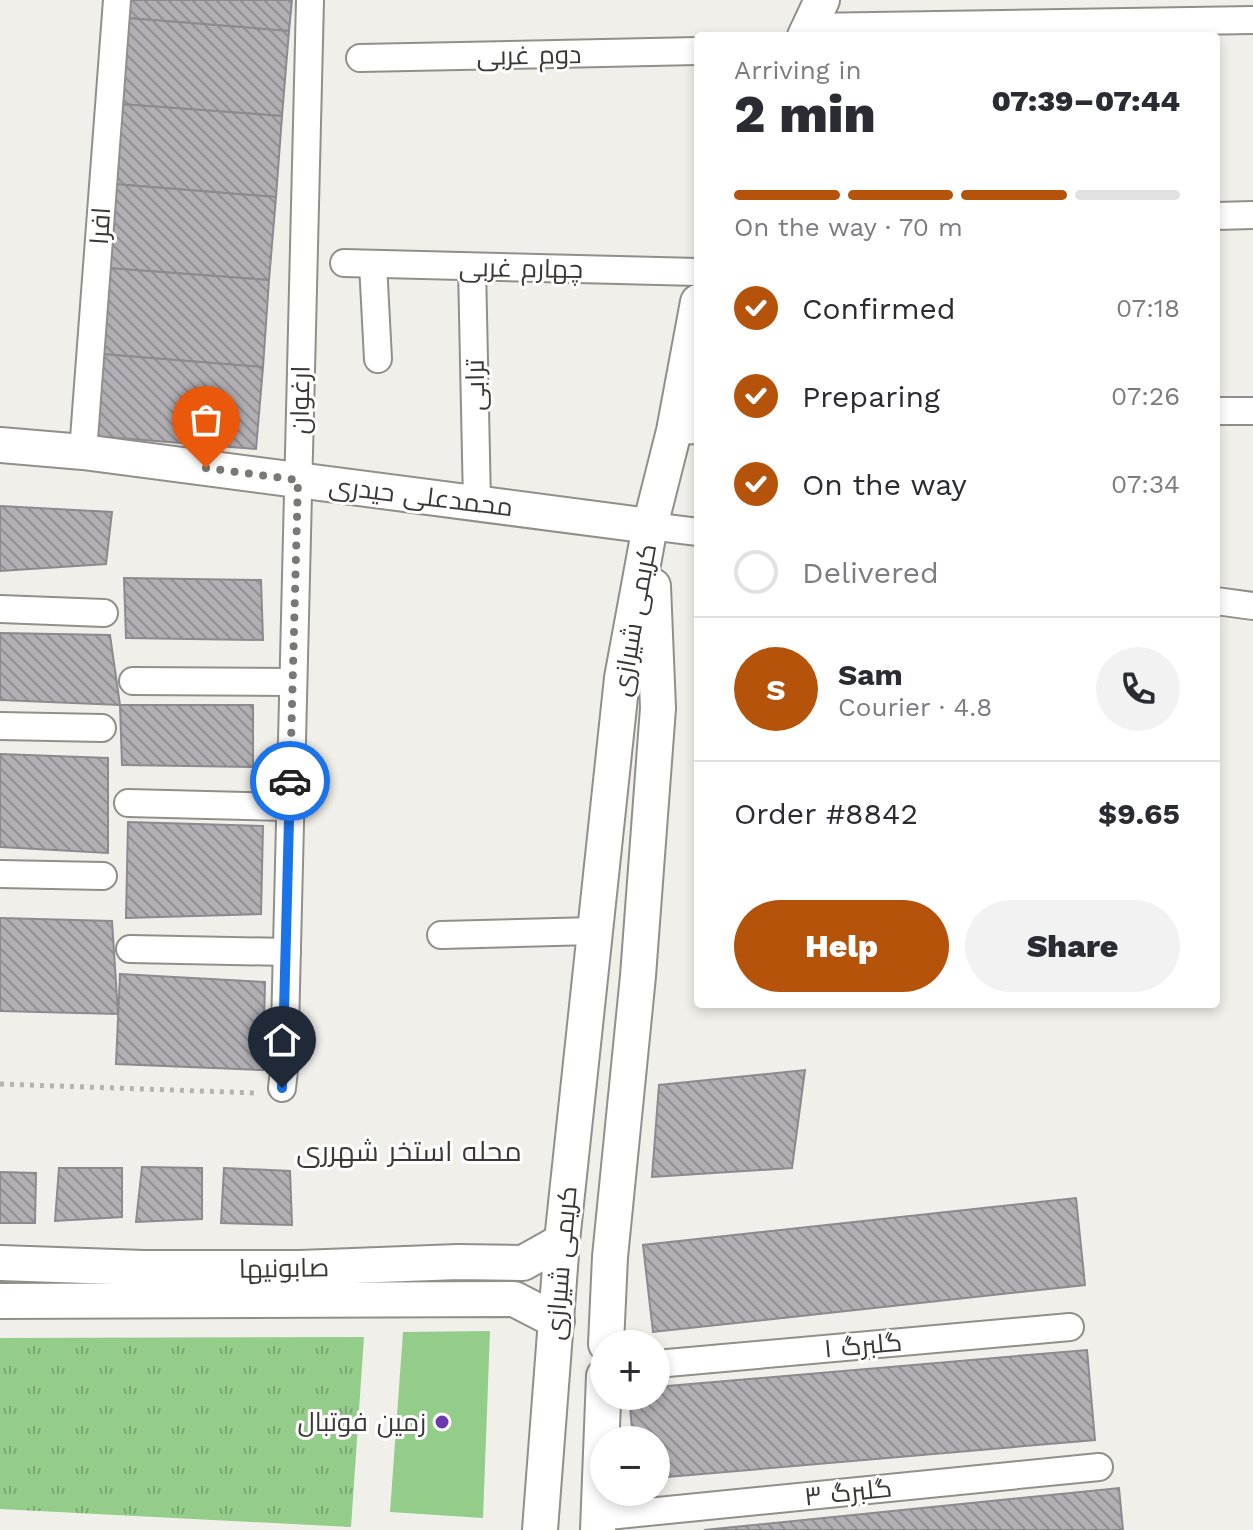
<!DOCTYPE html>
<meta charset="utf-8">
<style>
:root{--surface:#fff;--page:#f2f2f3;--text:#2b2b33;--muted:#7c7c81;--line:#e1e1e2;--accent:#b45309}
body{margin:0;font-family:"Work Sans",Cairo,sans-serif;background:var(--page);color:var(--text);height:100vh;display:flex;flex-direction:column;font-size:30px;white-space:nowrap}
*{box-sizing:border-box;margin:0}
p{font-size:26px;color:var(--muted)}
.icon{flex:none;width:44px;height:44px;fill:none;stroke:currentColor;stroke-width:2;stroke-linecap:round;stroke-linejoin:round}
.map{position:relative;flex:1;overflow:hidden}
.side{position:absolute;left:694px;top:32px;width:526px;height:976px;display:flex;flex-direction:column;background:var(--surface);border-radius:8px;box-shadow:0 4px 12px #0003}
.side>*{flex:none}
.fabs{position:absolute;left:590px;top:1330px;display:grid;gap:16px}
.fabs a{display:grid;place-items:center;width:80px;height:80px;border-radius:50%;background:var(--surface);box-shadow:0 4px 12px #0003;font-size:40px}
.pin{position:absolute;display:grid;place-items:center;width:68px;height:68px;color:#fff;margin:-82px -34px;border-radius:50% 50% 50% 0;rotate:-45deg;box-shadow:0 0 8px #0007}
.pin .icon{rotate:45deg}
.courier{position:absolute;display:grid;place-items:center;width:80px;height:80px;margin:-40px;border:6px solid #1a73e8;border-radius:50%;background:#fff;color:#222;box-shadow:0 2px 10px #0007}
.summary em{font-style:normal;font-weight:800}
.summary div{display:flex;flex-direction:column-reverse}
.summary{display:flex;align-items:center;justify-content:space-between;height:136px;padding:0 40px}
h1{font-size:52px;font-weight:800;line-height:60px}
.bar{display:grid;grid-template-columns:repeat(4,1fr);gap:12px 8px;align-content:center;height:96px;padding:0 40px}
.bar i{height:10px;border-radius:6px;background:var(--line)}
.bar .on{background:var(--accent)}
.bar p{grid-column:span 4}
.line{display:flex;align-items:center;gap:20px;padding:0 40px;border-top:2px solid var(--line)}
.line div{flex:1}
.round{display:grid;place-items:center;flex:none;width:84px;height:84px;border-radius:42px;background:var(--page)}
ol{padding:0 40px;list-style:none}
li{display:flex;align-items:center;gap:24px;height:88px}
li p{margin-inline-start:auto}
li .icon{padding:8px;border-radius:50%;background:var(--accent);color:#fff;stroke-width:4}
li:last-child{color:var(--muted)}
li i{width:44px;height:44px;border:4px solid var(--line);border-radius:50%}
.button{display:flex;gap:16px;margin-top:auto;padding:16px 40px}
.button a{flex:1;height:92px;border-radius:48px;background:var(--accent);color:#fff;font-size:32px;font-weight:800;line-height:92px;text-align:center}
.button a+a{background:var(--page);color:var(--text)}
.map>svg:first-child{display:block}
.green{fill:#94cd8a}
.park{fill:url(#park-tufts)}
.building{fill:url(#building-back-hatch);stroke:#8d898f;stroke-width:2}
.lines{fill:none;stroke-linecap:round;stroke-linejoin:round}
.minor-casing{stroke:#918f8a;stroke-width:30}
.tertiary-casing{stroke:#918f8a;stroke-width:38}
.path{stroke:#b5b3ae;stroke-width:5;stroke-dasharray:4 6;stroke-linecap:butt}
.minor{stroke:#fff;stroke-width:26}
.tertiary{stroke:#fff;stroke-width:34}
.done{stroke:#797875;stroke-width:8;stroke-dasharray:0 14.4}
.route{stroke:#1a73e8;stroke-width:10}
.poi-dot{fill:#6e39b0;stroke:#fff;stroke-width:3}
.labels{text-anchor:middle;stroke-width:6;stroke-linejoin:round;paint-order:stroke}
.street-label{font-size:26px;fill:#393836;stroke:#fff}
.poi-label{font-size:26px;fill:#393836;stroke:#fff;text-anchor:end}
.neighbourhood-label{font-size:28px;fill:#393836;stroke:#fff}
</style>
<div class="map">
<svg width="1253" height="1530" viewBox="0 0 1253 1530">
<defs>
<pattern id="park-tufts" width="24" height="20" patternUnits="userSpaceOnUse" patternTransform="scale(2)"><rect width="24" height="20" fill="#94cd8a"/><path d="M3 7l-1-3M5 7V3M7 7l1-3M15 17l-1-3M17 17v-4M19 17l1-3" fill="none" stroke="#7aa772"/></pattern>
<pattern id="building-back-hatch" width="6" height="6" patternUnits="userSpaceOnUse" patternTransform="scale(2)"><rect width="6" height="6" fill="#b2afb4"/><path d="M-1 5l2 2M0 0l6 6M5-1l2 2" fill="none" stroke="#928f93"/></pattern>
</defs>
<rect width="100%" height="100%" fill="#f1efe9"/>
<path class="green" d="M490 1331 483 1518 390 1512 403 1332Z"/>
<path class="park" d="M364 1337 351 1527 0 1509V1338Z"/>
<g class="building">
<path d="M129 0H292L289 31 127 18Z"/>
<path d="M127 18 289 31 282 116 120 104Z"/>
<path d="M120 104 282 116 276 197 114 184Z"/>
<path d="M114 184 276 197 269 280 107 268Z"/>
<path d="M107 268 269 280 263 367 101 354Z"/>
<path d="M101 354 263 367 256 449 94 436Z"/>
<path d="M0 506 112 512 106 564 0 571Z"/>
<path d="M124 578 261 580 263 640 126 638Z"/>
<path d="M0 633 110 635 120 705 0 700Z"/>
<path d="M120 705H253V767L122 765Z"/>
<path d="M0 754 108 758V853L0 847Z"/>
<path d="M128 822 263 826 261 914 126 918Z"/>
<path d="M0 918 112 921 118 1014 0 1011Z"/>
<path d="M120 974 265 982 263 1070 116 1064Z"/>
<path d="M805 1070 792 1168 652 1177 659 1085Z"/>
<path d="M142 1167 202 1168V1219L136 1222Z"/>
<path d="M59 1168H122V1217L55 1221Z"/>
<path d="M224 1168 290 1171 292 1225 221 1223Z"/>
<path d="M0 1172 36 1173 35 1223H0Z"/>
<path d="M1076 1198 1085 1285 653 1332 643 1245Z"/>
<path d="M1087 1350 1095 1440 656 1478V1440H633L629 1396H656V1387Z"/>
<path d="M1119 1488 1123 1530H704Z"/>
</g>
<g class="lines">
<defs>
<g id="minor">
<path d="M809 27 1253 20"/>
<path d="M360 58 698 51"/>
<path d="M1216 216 1253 215"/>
<path d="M344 263 698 272"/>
<path d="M373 264 378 359"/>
<path d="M472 267 477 503"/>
<path d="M1216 411H1253"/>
<path d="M674 431 698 430"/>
<path d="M83 452 117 0"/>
<path d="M650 526 698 532"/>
<path d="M1216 601 1253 606"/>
<path d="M0 609 104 613"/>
<path d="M133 681 292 682"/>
<path d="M0 726 102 728"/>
<path d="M128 803 289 807"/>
<path d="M0 874 103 876"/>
<path d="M441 935 593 931"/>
<path d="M130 949 287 952"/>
<path d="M282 1088 284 1070 310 0"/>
<path d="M656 1364 1070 1327"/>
<path d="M598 1517 1099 1467"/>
</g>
<g id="tertiary">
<path d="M805 36 822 0"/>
<path d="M0 445 83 452 650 526"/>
<path d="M0 1263 144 1268H300L458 1262 523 1263 562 1241"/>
<path d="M0 1301 514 1299 557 1321"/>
<path d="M606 1344 610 1257 638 976 658 708 653 586"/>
<path d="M540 1530 562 1241 622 678 650 526 674 431 698 302"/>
<path d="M598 1530 604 1376"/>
</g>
</defs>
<use href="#minor" class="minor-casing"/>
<use href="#tertiary" class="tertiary-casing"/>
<path class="path" d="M0 1084 257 1093"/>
<use href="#minor" class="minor"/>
<use href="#tertiary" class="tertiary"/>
</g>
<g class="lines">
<path class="done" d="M206 468 298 480 290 781"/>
<path class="route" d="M282 1088 290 781"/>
</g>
<circle class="poi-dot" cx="442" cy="1422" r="8"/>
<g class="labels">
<g class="street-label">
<text transform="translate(529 55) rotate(-1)" y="9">دوم غربی</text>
<text transform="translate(100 226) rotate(-86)" y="9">افرا</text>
<text transform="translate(521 268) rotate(1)" y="9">چهارم غربی</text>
<text transform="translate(475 385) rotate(-91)" y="9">ترابی</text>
<text transform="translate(300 400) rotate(-89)" y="9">ارغوان</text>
<text transform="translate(421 496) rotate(7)" y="9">محمدعلی حیدری</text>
<text transform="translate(634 620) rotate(-80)" y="9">کریمی شیرازی</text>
<text transform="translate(561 1263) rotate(-85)" y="9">کریمی شیرازی</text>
<text transform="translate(284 1268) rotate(-1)" y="9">صابونیها</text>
<text transform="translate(863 1345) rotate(-5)" y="9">گلبرگ ۱</text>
<text transform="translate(848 1492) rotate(-6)" y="9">گلبرگ ۳</text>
</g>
<g class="poi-label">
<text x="426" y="1431">زمین فوتبال</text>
</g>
<g class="neighbourhood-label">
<text x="409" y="1161">محله استخر شهرری</text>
</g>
</g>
</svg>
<div class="fabs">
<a>+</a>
<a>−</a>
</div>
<div class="pin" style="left:206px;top:468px;background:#ea580c"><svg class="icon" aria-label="bag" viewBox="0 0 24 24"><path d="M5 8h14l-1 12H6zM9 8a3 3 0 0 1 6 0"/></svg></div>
<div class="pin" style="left:282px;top:1088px;background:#1f2937"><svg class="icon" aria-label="home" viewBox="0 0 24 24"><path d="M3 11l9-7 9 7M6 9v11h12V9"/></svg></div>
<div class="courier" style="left:290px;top:781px"><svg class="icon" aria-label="car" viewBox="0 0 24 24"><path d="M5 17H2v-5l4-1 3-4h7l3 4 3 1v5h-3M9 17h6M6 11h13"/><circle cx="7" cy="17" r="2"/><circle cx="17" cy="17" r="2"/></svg></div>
<section class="side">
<div class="summary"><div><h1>2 min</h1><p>Arriving in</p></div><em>07:39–07:44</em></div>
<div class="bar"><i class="on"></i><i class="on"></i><i class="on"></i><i></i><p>On the way · 70 m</p></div>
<ol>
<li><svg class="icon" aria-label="check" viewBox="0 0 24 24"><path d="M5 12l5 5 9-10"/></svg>Confirmed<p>07:18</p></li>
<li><svg class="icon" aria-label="check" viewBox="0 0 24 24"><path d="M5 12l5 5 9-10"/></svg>Preparing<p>07:26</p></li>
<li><svg class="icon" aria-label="check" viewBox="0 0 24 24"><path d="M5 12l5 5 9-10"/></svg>On the way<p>07:34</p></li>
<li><i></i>Delivered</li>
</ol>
<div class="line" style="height:144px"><b class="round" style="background:var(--accent);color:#fff">S</b><div><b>Sam</b><p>Courier · 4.8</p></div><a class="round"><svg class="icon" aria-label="phone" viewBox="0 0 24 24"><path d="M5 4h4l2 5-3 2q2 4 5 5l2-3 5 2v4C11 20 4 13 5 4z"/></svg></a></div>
<div class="line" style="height:104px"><div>Order #8842</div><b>$9.65</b></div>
<div class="button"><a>Help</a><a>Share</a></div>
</section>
</div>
